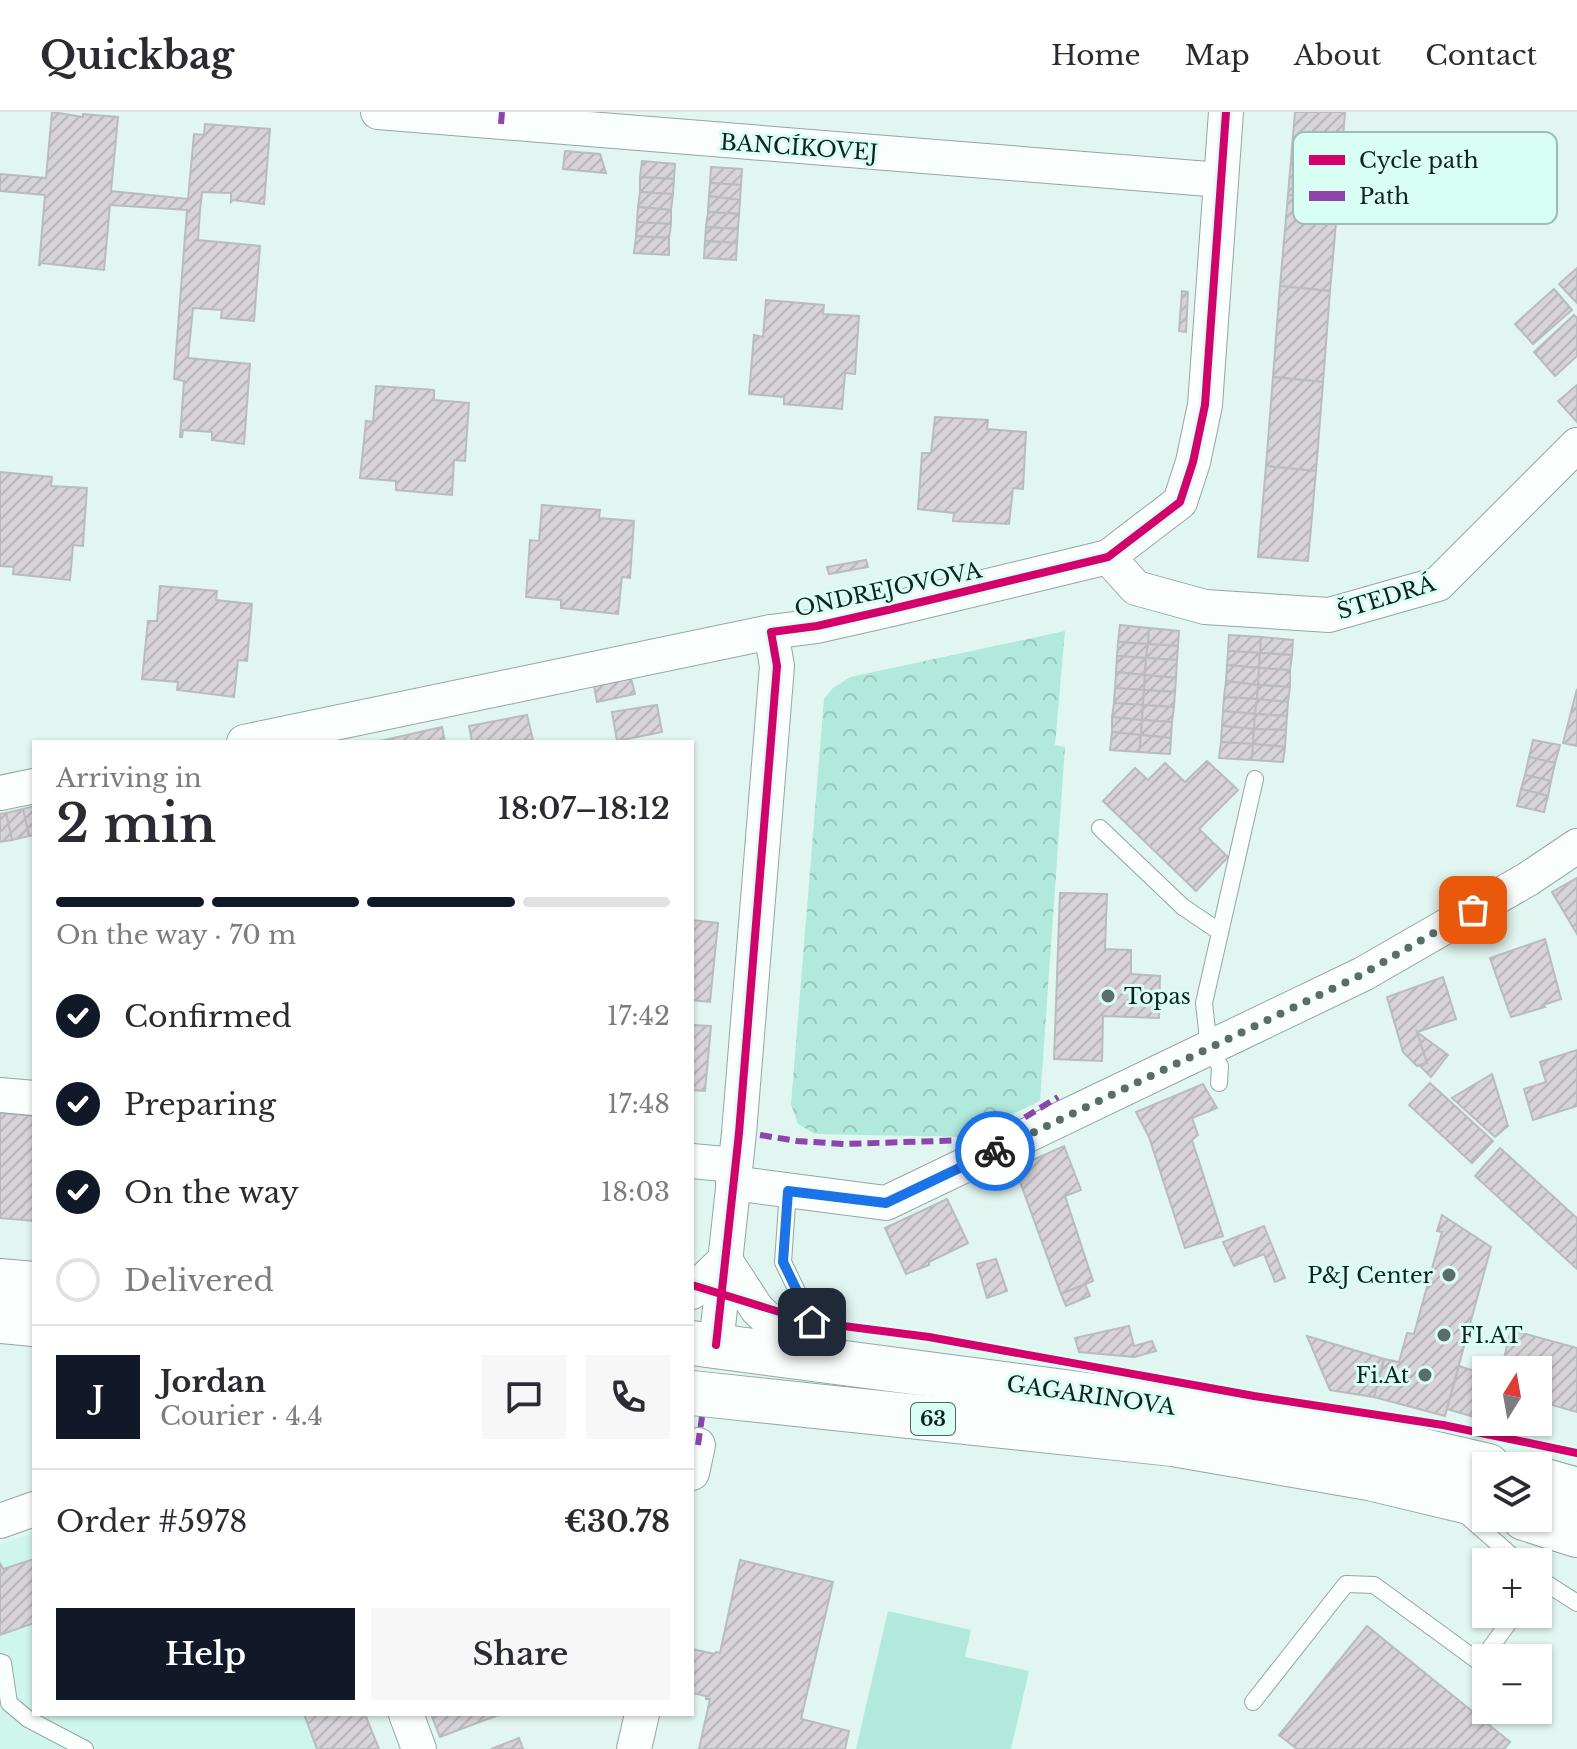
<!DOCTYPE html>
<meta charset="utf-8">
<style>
:root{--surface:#fff;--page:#f7f7f7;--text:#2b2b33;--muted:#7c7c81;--line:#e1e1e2;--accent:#111827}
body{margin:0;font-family:"Libre Baskerville",serif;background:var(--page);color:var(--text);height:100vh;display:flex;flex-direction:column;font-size:30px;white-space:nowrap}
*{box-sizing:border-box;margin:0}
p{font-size:26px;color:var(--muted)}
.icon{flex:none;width:44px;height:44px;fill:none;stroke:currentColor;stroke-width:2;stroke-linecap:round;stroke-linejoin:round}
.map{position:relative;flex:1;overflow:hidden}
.side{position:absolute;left:32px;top:628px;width:662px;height:976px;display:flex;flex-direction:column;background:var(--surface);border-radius:0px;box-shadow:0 2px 6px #0004}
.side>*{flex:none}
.needle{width:52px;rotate:11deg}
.fabs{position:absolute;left:1472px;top:1244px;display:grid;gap:16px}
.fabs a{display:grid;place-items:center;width:80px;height:80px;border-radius:0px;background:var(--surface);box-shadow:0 2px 6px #0004;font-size:40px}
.pin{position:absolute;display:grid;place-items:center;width:68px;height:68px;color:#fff;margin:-34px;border-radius:16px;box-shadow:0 4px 12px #0006}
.courier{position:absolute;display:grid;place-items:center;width:80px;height:80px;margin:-40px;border:6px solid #1a73e8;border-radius:50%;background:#fff;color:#222;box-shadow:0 2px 10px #0007}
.headline em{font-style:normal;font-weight:600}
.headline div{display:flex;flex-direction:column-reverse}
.headline{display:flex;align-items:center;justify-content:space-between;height:136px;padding:0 24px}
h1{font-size:52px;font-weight:600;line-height:60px}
.bar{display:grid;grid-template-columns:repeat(4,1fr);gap:12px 8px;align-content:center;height:96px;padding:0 24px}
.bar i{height:10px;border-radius:6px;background:var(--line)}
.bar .selected{background:var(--accent)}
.bar p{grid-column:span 4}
.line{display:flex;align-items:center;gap:20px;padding:0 24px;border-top:2px solid var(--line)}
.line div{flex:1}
.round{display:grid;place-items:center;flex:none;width:84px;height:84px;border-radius:0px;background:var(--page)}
ol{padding:0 24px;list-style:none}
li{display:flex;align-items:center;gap:24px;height:88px}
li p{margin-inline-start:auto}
li .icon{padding:8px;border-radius:50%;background:var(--accent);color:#fff;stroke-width:4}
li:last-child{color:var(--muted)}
li i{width:44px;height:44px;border:4px solid var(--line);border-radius:50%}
.cta{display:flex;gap:16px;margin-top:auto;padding:16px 24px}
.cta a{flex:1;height:92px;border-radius:0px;background:var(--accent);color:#fff;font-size:32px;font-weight:600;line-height:92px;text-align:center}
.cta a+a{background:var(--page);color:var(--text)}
header{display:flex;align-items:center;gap:48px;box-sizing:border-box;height:112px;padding:0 40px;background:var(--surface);border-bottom:2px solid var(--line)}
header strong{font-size:38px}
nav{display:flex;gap:44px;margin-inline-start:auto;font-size:28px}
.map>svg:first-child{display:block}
.built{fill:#cef6ec}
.grass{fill:#b1e9dc}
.forest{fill:url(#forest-crowns)}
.building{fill:url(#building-hatch);stroke:#b9bcbd;stroke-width:2}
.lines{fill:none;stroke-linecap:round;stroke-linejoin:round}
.service-casing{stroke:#95a6a1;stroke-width:18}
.minor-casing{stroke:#95a6a1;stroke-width:36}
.primary-casing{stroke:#95a6a1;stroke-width:46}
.service{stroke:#fafefd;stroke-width:16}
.minor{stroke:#fafefd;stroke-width:34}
.primary{stroke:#fafefd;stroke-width:44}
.quiet{stroke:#8e44ad;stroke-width:6;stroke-dasharray:12 6;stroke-linecap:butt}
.cycleway-casing{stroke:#d9fef4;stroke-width:13}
.cycleway{stroke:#d6006c;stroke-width:8}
.done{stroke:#5a6d68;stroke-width:8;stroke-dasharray:0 14.4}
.route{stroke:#1a73e8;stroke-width:10}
.poi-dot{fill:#5a6d68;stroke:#d9fef4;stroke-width:3}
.labels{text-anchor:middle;stroke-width:6;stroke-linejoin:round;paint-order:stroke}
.shield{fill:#d9fef4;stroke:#4d655f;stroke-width:2}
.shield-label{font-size:20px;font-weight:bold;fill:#11231f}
.street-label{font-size:22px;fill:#11231f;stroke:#d9fef4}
.poi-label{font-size:22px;fill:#11231f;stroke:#d9fef4;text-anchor:start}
.key{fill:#d9fef4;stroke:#9dbcb4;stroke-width:2}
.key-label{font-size:22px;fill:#11231f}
</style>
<header>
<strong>Quickbag</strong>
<nav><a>Home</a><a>Map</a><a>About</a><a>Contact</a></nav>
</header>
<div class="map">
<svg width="1577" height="1637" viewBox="0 0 1577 1637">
<defs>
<pattern id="forest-crowns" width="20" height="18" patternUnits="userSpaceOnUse" patternTransform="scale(2)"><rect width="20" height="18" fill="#b1e9dc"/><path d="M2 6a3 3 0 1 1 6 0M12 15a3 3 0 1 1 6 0" fill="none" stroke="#97c8bc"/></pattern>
<pattern id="building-hatch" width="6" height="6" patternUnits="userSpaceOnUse" patternTransform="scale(2)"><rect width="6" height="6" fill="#d8d3d8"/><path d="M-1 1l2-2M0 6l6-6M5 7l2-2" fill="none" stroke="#b8b5b9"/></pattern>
</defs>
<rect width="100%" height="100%" fill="#e1f6f0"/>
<path class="built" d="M34 1421V1602H366L379 1637H0V1432Z"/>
<path class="grass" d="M888 1499 971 1518 965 1545 1029 1559 1011 1637H856Z"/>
<path class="forest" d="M1065 519 1055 633 1065 635 1040 989 965 1025 815 1022 798 1012 791 992 824 587 833 576 850 565Z"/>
<g class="building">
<path d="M52 0 83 5V2L118 5 111 79 188 87 194 22 204 23 205 12 270 17 264 92 233 88 231 90V81L202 80 200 98 198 128 260 134 254 209 221 206 222 198 193 196 188 246 250 252 244 332 212 328V320L183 318 182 325H180L184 269 174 267 187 98 110 93 104 158 41 151 39 154 45 83 0 79V62L46 66Z"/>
<path d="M1295 0H1345L1338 88 1288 83Z"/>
<path d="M565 39 600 42 606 61 563 57Z"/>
<path d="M642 49 675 52 674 67 640 65Z"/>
<path d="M711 55 742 57 741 73 710 71Z"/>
<path d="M640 65 674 67 673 82 640 80Z"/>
<path d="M710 71 741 73 740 88 709 84Z"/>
<path d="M640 80 673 82 671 98 638 95Z"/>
<path d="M1288 83 1338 88 1330 179 1280 174Z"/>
<path d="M709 84 740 88 739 102 708 100Z"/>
<path d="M638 95 671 98V112L637 110Z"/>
<path d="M708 100 739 102 738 117 706 115Z"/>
<path d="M637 110 671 112 669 126 636 124Z"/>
<path d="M706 115 738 117 737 131 705 129Z"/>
<path d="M636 124 669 126V143L634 141Z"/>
<path d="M705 129 737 131 736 148 704 146Z"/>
<path d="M1577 156V191L1559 172Z"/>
<path d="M1280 174 1330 179 1323 270 1273 265Z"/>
<path d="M1554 177 1572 198 1533 232 1515 212Z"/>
<path d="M1182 179 1188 180 1186 220 1179 219Z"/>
<path d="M766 188 824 193 823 202 859 204 855 262 845 261 842 297 784 292V285L749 282 754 223 763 225Z"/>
<path d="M1574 203 1577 206V244L1555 264 1534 240Z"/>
<path d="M1273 265 1323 270 1316 359 1266 354Z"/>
<path d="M1577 273V310L1558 289Z"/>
<path d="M376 274 434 278V288L469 291 465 349 454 348 452 383 396 378V369L360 366 366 309 373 310Z"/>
<path d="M935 305 988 308 987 317 1026 320 1023 377 1013 376 1009 412 953 409 954 401 918 397 922 341H931Z"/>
<path d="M1266 354 1316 359 1308 449 1258 445Z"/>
<path d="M0 360 52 365 51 374 87 376 83 432V434L73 433 70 468 13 462 14 455 0 454Z"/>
<path d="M542 393 600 398 599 406 634 409 630 466 622 465 618 502 561 496V488L526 485 530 428 539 429Z"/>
<path d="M866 448 868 455 829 462 827 455Z"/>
<path d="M160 474 217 479 216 488 252 492 247 549 238 548 234 585 177 578 178 570 142 567 148 509H157Z"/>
<path d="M1120 513 1149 516 1148 532 1118 530Z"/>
<path d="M1149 516 1179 519 1178 534 1148 532Z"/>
<path d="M1229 523 1261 525 1260 541 1228 539Z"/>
<path d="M1261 525 1293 528 1292 543 1260 541Z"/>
<path d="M1118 530 1148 532 1146 546 1117 544Z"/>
<path d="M1148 532 1178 534 1177 548 1146 546Z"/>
<path d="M1228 539 1260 541 1259 556 1227 553Z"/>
<path d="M1260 541 1292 543 1290 558 1259 556Z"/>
<path d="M1117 544 1146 546 1145 563 1116 560Z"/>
<path d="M1146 546 1177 548 1176 566 1145 563Z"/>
<path d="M1227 553 1259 556 1258 573 1226 569Z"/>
<path d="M1259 556 1290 558V575L1258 573Z"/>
<path d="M1116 560 1145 563 1144 578 1115 576Z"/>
<path d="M1145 563 1176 566 1175 580 1144 578Z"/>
<path d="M631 566 635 582 597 590 594 574Z"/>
<path d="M1226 569 1258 573 1257 587 1224 585Z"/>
<path d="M1258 573 1290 575 1288 590 1257 587Z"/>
<path d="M1115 576 1144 578 1143 593 1114 591Z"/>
<path d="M1577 577V634L1563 631Z"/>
<path d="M1144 578 1175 580 1174 595 1143 593Z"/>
<path d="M1224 585 1257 587 1255 602 1223 599Z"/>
<path d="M1257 587 1288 590 1287 604 1255 602Z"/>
<path d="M1114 591 1143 593 1142 608 1112 605Z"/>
<path d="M657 593 662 620 617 629 612 600Z"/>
<path d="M1143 593 1174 595 1172 610 1142 608Z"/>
<path d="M1223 599 1255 602 1254 617 1222 614Z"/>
<path d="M1255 602 1287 604 1286 618 1254 617Z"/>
<path d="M527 603 533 628 472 630 469 614Z"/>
<path d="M1112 605 1142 608 1141 623 1112 620Z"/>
<path d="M1142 608 1172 610 1171 626 1141 623Z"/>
<path d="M1222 614 1254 617 1253 632 1221 630Z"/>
<path d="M442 615 445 630H380V629Z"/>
<path d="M1254 617 1286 618 1285 635 1253 632Z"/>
<path d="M1112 620 1141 623 1139 640 1110 638Z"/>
<path d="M1141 623 1171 626 1170 642 1139 640Z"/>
<path d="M1533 628 1560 633 1555 651 1529 645Z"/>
<path d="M1221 630 1253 632 1252 648 1219 646Z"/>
<path d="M1253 632 1285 635 1283 650 1252 648Z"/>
<path d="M1529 645 1555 651 1551 669 1525 663Z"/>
<path d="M1207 649 1238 678 1199 717 1228 745 1196 779 1103 689 1135 656 1148 668 1165 651 1185 670Z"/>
<path d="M1525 663 1551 669 1548 684 1521 677Z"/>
<path d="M1521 677 1548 684 1544 700 1517 694Z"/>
<path d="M34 694V723L29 724 23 697Z"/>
<path d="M23 697 29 724 12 728 6 701Z"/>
<path d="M6 701 12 728 0 730V702Z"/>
<path d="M1577 766V822L1552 780Z"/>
<path d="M1060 781 1107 782 1105 837 1131 838V862L1160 864 1159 906 1103 904 1102 949 1054 947Z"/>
<path d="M692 808 718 811 710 890 692 888Z"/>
<path d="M1545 827 1561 887 1543 893 1545 895 1511 905 1490 846Z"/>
<path d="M1443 865 1456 907 1417 920 1427 951 1417 954 1403 940 1387 885Z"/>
<path d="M692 913 711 914 705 979 692 978Z"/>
<path d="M1417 920 1448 943 1431 965 1419 953 1427 951Z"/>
<path d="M1577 938V994L1533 1008 1524 977 1546 970 1540 950Z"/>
<path d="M1492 962 1508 1014 1495 1025 1452 986Z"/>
<path d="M1430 971 1493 1029 1472 1051 1409 993Z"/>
<path d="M1203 972 1217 996 1192 1006 1198 1023 1192 1028 1223 1124 1185 1136 1149 1025 1136 1000Z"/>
<path d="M0 1001 34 1004V1109L0 1106Z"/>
<path d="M1064 1034 1081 1078 1065 1084 1093 1169 1061 1182 1015 1056Z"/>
<path d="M1500 1036 1577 1106V1157L1475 1064Z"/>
<path d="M947 1087 968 1131 929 1150V1153L906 1162 885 1116Z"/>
<path d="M1442 1103 1491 1135 1445 1304 1374 1285 1384 1247 1399 1250 1407 1221 1414 1222 1442 1120 1437 1119Z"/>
<path d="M1264 1114 1285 1166 1275 1170 1264 1142 1234 1154 1223 1130Z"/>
<path d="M996 1147 1007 1179 987 1186 977 1152Z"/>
<path d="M1085 1172 1090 1184 1066 1194 1061 1182Z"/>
<path d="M1129 1214 1134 1234 1152 1229 1156 1239 1134 1245 1079 1240 1075 1226Z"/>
<path d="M1511 1218 1577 1236V1300L1538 1289V1258H1501Z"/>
<path d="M1307 1224 1384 1247 1374 1285 1330 1278Z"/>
<path d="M1459 1254 1486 1263 1474 1305 1447 1297Z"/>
<path d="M34 1447V1511L0 1523V1451L3 1457Z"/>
<path d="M740 1448 833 1470 801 1607 849 1619 845 1637H699L710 1587H706V1584L692 1581V1537L715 1542 716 1540 720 1541Z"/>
<path d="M1367 1514 1510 1630 1504 1637H1297L1279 1623Z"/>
<path d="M304 1602H365L379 1637H317Z"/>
<path d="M431 1602H501L440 1625Z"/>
<path d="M519 1626 523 1637H491Z"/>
</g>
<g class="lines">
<defs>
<g id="service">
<path d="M1100 716 1183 795 1220 820"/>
<path d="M1219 971 1220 954 1209 936 1204 891 1255 667"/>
<path d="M788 1079 783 1150 812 1210"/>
<path d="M1462 1400 1519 1450"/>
<path d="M1538 1466 1577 1491"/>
<path d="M0 1550 3 1551 9 1591 28 1607 85 1637"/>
<path d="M1480 1550 1515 1502"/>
<path d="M1253 1590 1346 1472 1374 1473 1486 1555"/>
</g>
<g id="minor">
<path d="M378 0 1221 68"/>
<path d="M1108 445 1136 476 1205 495 1329 503 1438 472 1577 333"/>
<path d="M244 630 771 520"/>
<path d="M0 681 34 674"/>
<path d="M0 983 34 986"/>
<path d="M692 1049 735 1053"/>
<path d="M733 1071 886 1091 1363 862 1528 767 1577 734"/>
<path d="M725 1148 757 1197 807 1245"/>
<path d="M692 1180 725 1148"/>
<path d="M716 1233 739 1021 777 554 771 520 817 514 892 497 1108 445 1180 390 1193 350 1205 293 1226 0"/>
<path d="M692 1361 698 1333"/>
<path d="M0 1409 34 1397"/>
<path d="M406 1602 419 1637"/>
<path d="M634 1637 642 1602"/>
</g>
<g id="primary">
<path d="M0 1169 34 1172"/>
<path d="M0 1209 34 1212"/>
<path d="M692 1231 1209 1299 1397 1333 1488 1354"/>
<path d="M692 1281 1173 1332 1369 1366 1486 1394"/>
<path d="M1538 1367 1577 1378"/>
<path d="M1524 1406 1577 1423"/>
</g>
</defs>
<use href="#service" class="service-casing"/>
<use href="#minor" class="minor-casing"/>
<use href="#primary" class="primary-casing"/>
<use href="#service" class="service"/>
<use href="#minor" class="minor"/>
<use href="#primary" class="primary"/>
<g class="quiet">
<path d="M501 12 502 0"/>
<path d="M760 1023 797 1029 844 1032 970 1028 1016 1011 1058 985"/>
<path d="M698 1333 702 1305"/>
</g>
<defs>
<g id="cycleway">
<path d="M692 1173 812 1210 929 1225 1254 1284 1443 1313 1577 1341"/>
<path d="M716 1233 739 1021 777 554 771 520 817 514 892 497 1108 445 1180 390 1193 350 1205 293 1226 0"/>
</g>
</defs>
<use href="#cycleway" class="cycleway-casing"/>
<use href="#cycleway" class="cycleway"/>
</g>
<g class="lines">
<path class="done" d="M995 1039 1363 862 1473 798"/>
<path class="route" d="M812 1210 783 1150 788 1079 886 1091 995 1039"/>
</g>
<g class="poi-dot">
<circle cx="1108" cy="884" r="8"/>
<circle cx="1449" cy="1163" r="8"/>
<circle cx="1444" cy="1223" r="8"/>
<circle cx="1425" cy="1263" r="8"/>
</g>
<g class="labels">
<rect class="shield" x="911" y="1291" width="44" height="32" rx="6"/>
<g class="shield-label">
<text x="933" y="1314">63</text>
</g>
<g class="street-label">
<text transform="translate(799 35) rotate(4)" y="8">BANCÍKOVEJ</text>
<text transform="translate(888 477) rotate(-12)" y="8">ONDREJOVOVA</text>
<text transform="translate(1386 485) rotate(-17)" y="8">ŠTEDRÁ</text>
<text transform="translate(1091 1283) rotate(8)" y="8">GAGARINOVA</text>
</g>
<g class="poi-label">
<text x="1124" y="892">Topas</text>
<text x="1433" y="1171" text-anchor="end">P&amp;J Center</text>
<text x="1460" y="1231">FI.AT</text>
<text x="1409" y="1271" text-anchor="end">Fi.At</text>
</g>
</g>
<rect x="1293" y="20" width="264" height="92" rx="12" class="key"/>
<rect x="1309" y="43" width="36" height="10" fill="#d6006c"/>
<rect x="1309" y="79" width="36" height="10" fill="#8e44ad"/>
<g class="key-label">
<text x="1359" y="56">Cycle path</text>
<text x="1359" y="92">Path</text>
</g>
</svg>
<div class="fabs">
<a><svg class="needle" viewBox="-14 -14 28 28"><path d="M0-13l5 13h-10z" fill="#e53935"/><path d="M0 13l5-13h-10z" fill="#7c7c81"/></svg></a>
<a><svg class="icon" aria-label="layers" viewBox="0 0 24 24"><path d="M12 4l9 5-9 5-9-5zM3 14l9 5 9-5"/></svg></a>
<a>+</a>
<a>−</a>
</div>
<div class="pin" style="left:1473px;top:798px;background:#ea580c"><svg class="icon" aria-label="bag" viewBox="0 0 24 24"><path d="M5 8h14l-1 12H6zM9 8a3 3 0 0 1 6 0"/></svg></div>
<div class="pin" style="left:812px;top:1210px;background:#1f2937"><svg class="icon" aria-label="home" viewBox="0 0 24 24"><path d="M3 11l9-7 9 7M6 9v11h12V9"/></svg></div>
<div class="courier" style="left:995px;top:1039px"><svg class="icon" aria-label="bike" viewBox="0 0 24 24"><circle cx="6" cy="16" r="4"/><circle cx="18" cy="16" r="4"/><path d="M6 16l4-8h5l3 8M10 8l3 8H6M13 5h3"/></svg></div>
<section class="side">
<div class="headline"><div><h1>2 min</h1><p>Arriving in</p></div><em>18:07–18:12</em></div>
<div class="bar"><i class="selected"></i><i class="selected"></i><i class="selected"></i><i></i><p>On the way · 70 m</p></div>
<ol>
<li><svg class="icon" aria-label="check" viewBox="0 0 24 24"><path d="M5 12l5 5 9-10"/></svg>Confirmed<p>17:42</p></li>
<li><svg class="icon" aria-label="check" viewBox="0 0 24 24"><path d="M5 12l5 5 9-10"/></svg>Preparing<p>17:48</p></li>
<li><svg class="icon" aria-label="check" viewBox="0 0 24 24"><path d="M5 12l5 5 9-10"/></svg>On the way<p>18:03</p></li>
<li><i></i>Delivered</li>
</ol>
<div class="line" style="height:144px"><b class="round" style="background:var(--accent);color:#fff">J</b><div><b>Jordan</b><p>Courier · 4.4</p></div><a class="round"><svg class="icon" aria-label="chat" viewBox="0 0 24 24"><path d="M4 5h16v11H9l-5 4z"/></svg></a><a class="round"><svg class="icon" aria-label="phone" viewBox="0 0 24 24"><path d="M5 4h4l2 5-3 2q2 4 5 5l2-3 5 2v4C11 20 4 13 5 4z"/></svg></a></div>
<div class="line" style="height:104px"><div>Order #5978</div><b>€30.78</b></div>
<div class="cta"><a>Help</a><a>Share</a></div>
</section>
</div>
